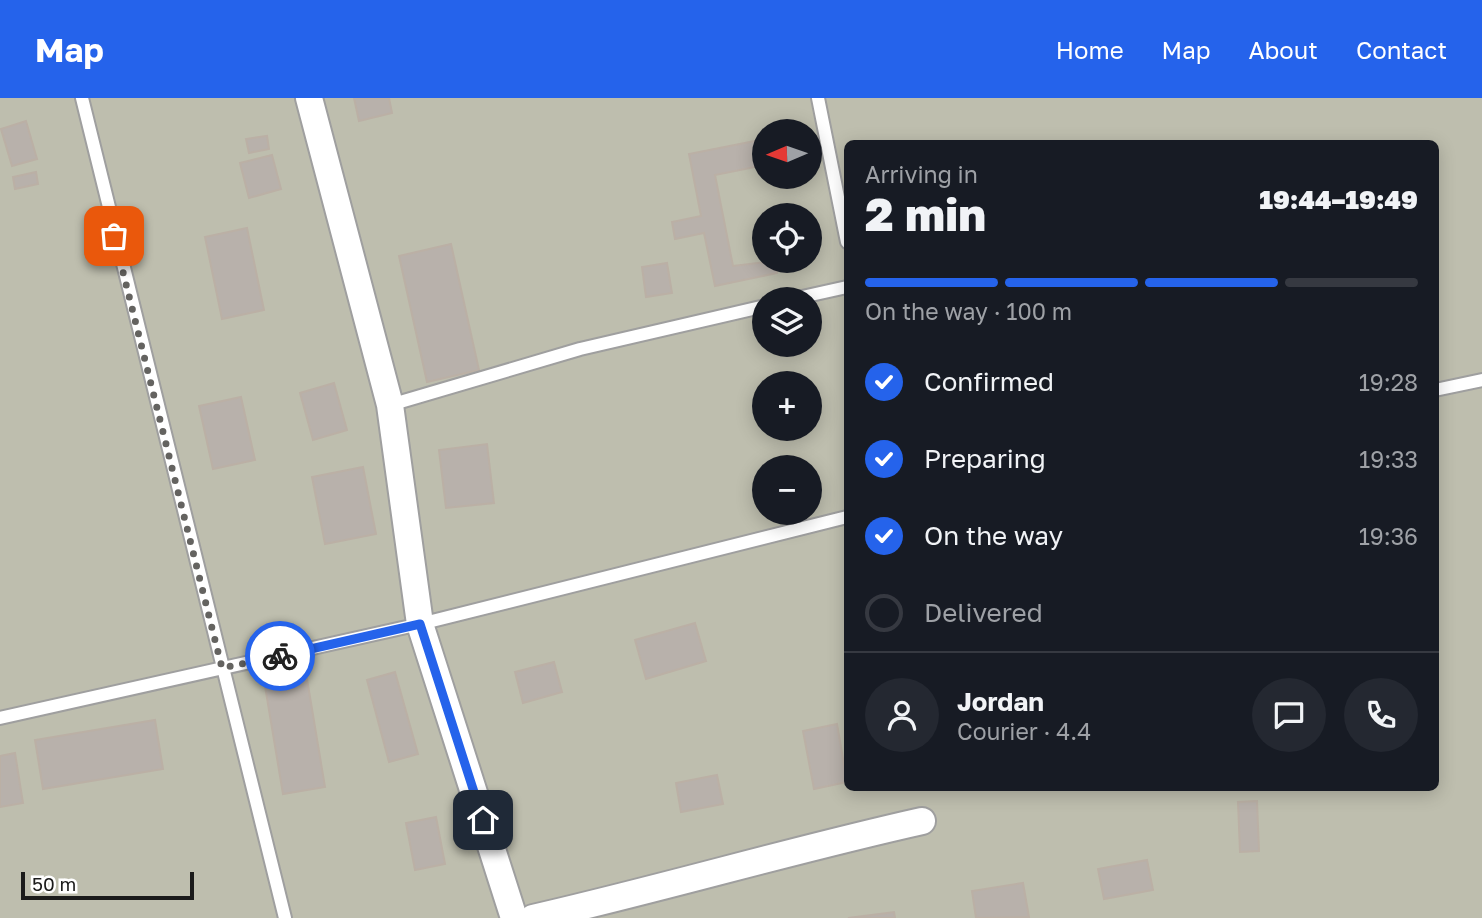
<!DOCTYPE html>
<meta charset="utf-8">
<style>
:root{--surface:#171b24;--page:#242831;--text:#f1f3f6;--muted:#9ea1a6;--line:#363941;--accent:#2563eb}
body{margin:0;font-family:"Golos Text",sans-serif;background:var(--page);color:var(--text);height:100vh;display:flex;flex-direction:column;font-size:26px;white-space:nowrap}
*{box-sizing:border-box;margin:0}
p{font-size:23px;color:var(--muted)}
.icon{flex:none;width:38px;height:38px;fill:none;stroke:currentColor;stroke-width:2;stroke-linecap:round;stroke-linejoin:round}
.map{position:relative;flex:1;overflow:hidden}
.sheet{position:absolute;left:844px;top:42px;width:595px;height:651px;display:flex;flex-direction:column;background:var(--surface);border-radius:10px;box-shadow:0 4px 18px #0003}
.sheet>*{flex:none}
.needle{width:46px;rotate:268deg}
.buttons{position:absolute;left:752px;top:21px;display:grid;gap:14px}
.buttons a{display:grid;place-items:center;width:70px;height:70px;border-radius:50%;background:var(--surface);box-shadow:0 4px 18px #0003;font-size:35px}
.scale{position:absolute;left:21px;bottom:18px;width:173px;box-sizing:border-box;padding-left:7px;border:4px solid #1b1b1b;border-top:0;font-size:19px;line-height:24px;white-space:nowrap;color:#1b1b1b;-webkit-text-stroke:5px #fff;paint-order:stroke}
.pin{position:absolute;display:grid;place-items:center;width:60px;height:60px;color:#fff;margin:-30px;border-radius:14px;box-shadow:0 4px 10px #0006}
.courier{position:absolute;display:grid;place-items:center;width:70px;height:70px;margin:-35px;border:5px solid #2563eb;border-radius:50%;background:#fff;color:#222;box-shadow:0 2px 9px #0007}
.overview em{font-style:normal;font-weight:800}
.overview div{display:flex;flex-direction:column-reverse}
.overview{display:flex;align-items:center;justify-content:space-between;height:119px;padding:0 21px}
h1{font-size:46px;font-weight:800;line-height:52px}
.bar{display:grid;grid-template-columns:repeat(4,1fr);gap:10px 7px;align-content:center;height:84px;padding:0 21px}
.bar i{height:9px;border-radius:5px;background:var(--line)}
.bar .on{background:var(--accent)}
.bar p{grid-column:span 4}
.line{display:flex;align-items:center;gap:18px;padding:0 21px;border-top:2px solid var(--line)}
.line div{flex:1}
.round{display:grid;place-items:center;flex:none;width:74px;height:74px;border-radius:37px;background:var(--page)}
ol{padding:0 21px;list-style:none}
li{display:flex;align-items:center;gap:21px;height:77px}
li p{margin-inline-start:auto}
li .icon{padding:7px;border-radius:50%;background:var(--accent);color:#fff;stroke-width:4}
li:last-child{color:var(--muted)}
li i{width:38px;height:38px;border:4px solid var(--line);border-radius:50%}
header{display:flex;align-items:center;gap:42px;box-sizing:border-box;height:98px;padding:0 35px;background:var(--accent);color:#fff}
header strong{font-size:33px}
nav{display:flex;gap:38px;margin-inline-start:auto;font-size:24px}
.map>svg:first-child{display:block}
.construction{fill:#bebeae;fill-rule:evenodd}
.building{fill:#b8b1ab;stroke:#bbb0a5;stroke-width:2}
.lines{fill:none;stroke-linecap:round;stroke-linejoin:round}
.service-casing{stroke:#9f9f9f;stroke-width:16}
.minor-casing{stroke:#9f9f9f;stroke-width:30}
.service{stroke:#fff;stroke-width:12}
.minor{stroke:#fff;stroke-width:26}
.done{stroke:#646360;stroke-width:7;stroke-dasharray:0 12.6}
.route{stroke:#2563eb;stroke-width:9}
</style>
<header>
<strong>Map</strong>
<nav><a>Home</a><a>Map</a><a>About</a><a>Contact</a></nav>
</header>
<div class="map">
<svg width="1482" height="820" viewBox="0 0 1482 820">
<rect width="100%" height="100%" fill="#ebe8e1"/>
<path class="construction" d="M0 0H1482V820H0ZM765 33H810V79H765ZM847 46H1435V690H847ZM765 117H810V163H765ZM765 201H810V247H765ZM765 285H810V331H765ZM765 369H810V415H765Z"/>
<g class="building">
<path d="M354 0H389L392 15 359 23Z"/>
<path d="M26 23 37 61 12 68 1 31Z"/>
<path d="M267 38 269 51 249 55 246 41Z"/>
<path d="M755 43 760 68 715 77 733 168 775 163 777 175 715 188 704 135 675 141 672 124 701 118 689 56Z"/>
<path d="M272 57 281 91 249 100 240 65Z"/>
<path d="M36 74 38 86 15 91 13 79Z"/>
<path d="M247 130 264 212 222 221 205 139Z"/>
<path d="M451 146 479 272 427 284 399 158Z"/>
<path d="M667 165 672 195 646 199 642 169Z"/>
<path d="M334 285 347 332 313 342 300 295Z"/>
<path d="M241 299 255 362 213 371 199 308Z"/>
<path d="M487 346 494 405 446 410 439 352Z"/>
<path d="M363 369 376 436 325 446 312 379Z"/>
<path d="M695 525 706 563 646 581 635 542Z"/>
<path d="M554 564 562 594 523 605 515 574Z"/>
<path d="M395 574 418 656 389 664 367 582Z"/>
<path d="M307 581 325 689 283 696 265 588Z"/>
<path d="M155 622 163 671 43 691 35 642Z"/>
<path d="M837 626 847 684 814 691 803 633Z"/>
<path d="M15 655 23 705 0 709V658Z"/>
<path d="M717 677 723 706 681 714 676 685Z"/>
<path d="M1257 703 1259 753 1240 754 1238 704Z"/>
<path d="M436 719 445 766 415 772 406 725Z"/>
<path d="M1147 762 1153 792 1104 801 1098 771Z"/>
<path d="M1023 785 1029 819 976 820 972 793Z"/>
<path d="M894 814 895 820H848Z"/>
</g>
<g class="lines">
<defs>
<g id="service">
<path d="M82 0 285 820"/>
<path d="M818 0 847 144"/>
<path d="M793 201 847 189"/>
<path d="M1435 292 1482 282"/>
<path d="M390 307 580 251 765 208"/>
<path d="M0 620 420 526 847 419"/>
</g>
<g id="minor">
<path d="M309 0 390 307 420 526 514 820"/>
<path d="M533 820C664 790 792 752 922 723"/>
</g>
</defs>
<use href="#service" class="service-casing"/>
<use href="#minor" class="minor-casing"/>
<use href="#service" class="service"/>
<use href="#minor" class="minor"/>
</g>
<g class="lines">
<path class="done" d="M114 138 222 570 280 558"/>
<path class="route" d="M280 558 420 526 483 722"/>
</g>
</svg>
<div class="buttons">
<a><svg class="needle" viewBox="-14 -14 28 28"><path d="M0-13l5 13h-10z" fill="#e53935"/><path d="M0 13l5-13h-10z" fill="#9ea1a6"/></svg></a>
<a><svg class="icon" aria-label="locate" viewBox="0 0 24 24"><circle cx="12" cy="12" r="6"/><path d="M12 2v4M12 18v4M2 12h4M18 12h4"/></svg></a>
<a><svg class="icon" aria-label="layers" viewBox="0 0 24 24"><path d="M12 4l9 5-9 5-9-5zM3 14l9 5 9-5"/></svg></a>
<a>+</a>
<a>−</a>
</div>
<div class="scale">50 m</div>
<div class="pin" style="left:114px;top:138px;background:#ea580c"><svg class="icon" aria-label="bag" viewBox="0 0 24 24"><path d="M5 8h14l-1 12H6zM9 8a3 3 0 0 1 6 0"/></svg></div>
<div class="pin" style="left:483px;top:722px;background:#1f2937"><svg class="icon" aria-label="home" viewBox="0 0 24 24"><path d="M3 11l9-7 9 7M6 9v11h12V9"/></svg></div>
<div class="courier" style="left:280px;top:558px"><svg class="icon" aria-label="bike" viewBox="0 0 24 24"><circle cx="6" cy="16" r="4"/><circle cx="18" cy="16" r="4"/><path d="M6 16l4-8h5l3 8M10 8l3 8H6M13 5h3"/></svg></div>
<section class="sheet">
<div class="overview"><div><h1>2 min</h1><p>Arriving in</p></div><em>19:44–19:49</em></div>
<div class="bar"><i class="on"></i><i class="on"></i><i class="on"></i><i></i><p>On the way · 100 m</p></div>
<ol>
<li><svg class="icon" aria-label="check" viewBox="0 0 24 24"><path d="M5 12l5 5 9-10"/></svg>Confirmed<p>19:28</p></li>
<li><svg class="icon" aria-label="check" viewBox="0 0 24 24"><path d="M5 12l5 5 9-10"/></svg>Preparing<p>19:33</p></li>
<li><svg class="icon" aria-label="check" viewBox="0 0 24 24"><path d="M5 12l5 5 9-10"/></svg>On the way<p>19:36</p></li>
<li><i></i>Delivered</li>
</ol>
<div class="line" style="height:126px"><a class="round"><svg class="icon" aria-label="person" viewBox="0 0 24 24"><circle cx="12" cy="8" r="4"/><path d="M4 21q1-7 8-7t8 7"/></svg></a><div><b>Jordan</b><p>Courier · 4.4</p></div><a class="round"><svg class="icon" aria-label="chat" viewBox="0 0 24 24"><path d="M4 5h16v11H9l-5 4z"/></svg></a><a class="round"><svg class="icon" aria-label="phone" viewBox="0 0 24 24"><path d="M5 4h4l2 5-3 2q2 4 5 5l2-3 5 2v4C11 20 4 13 5 4z"/></svg></a></div>
</section>
</div>
